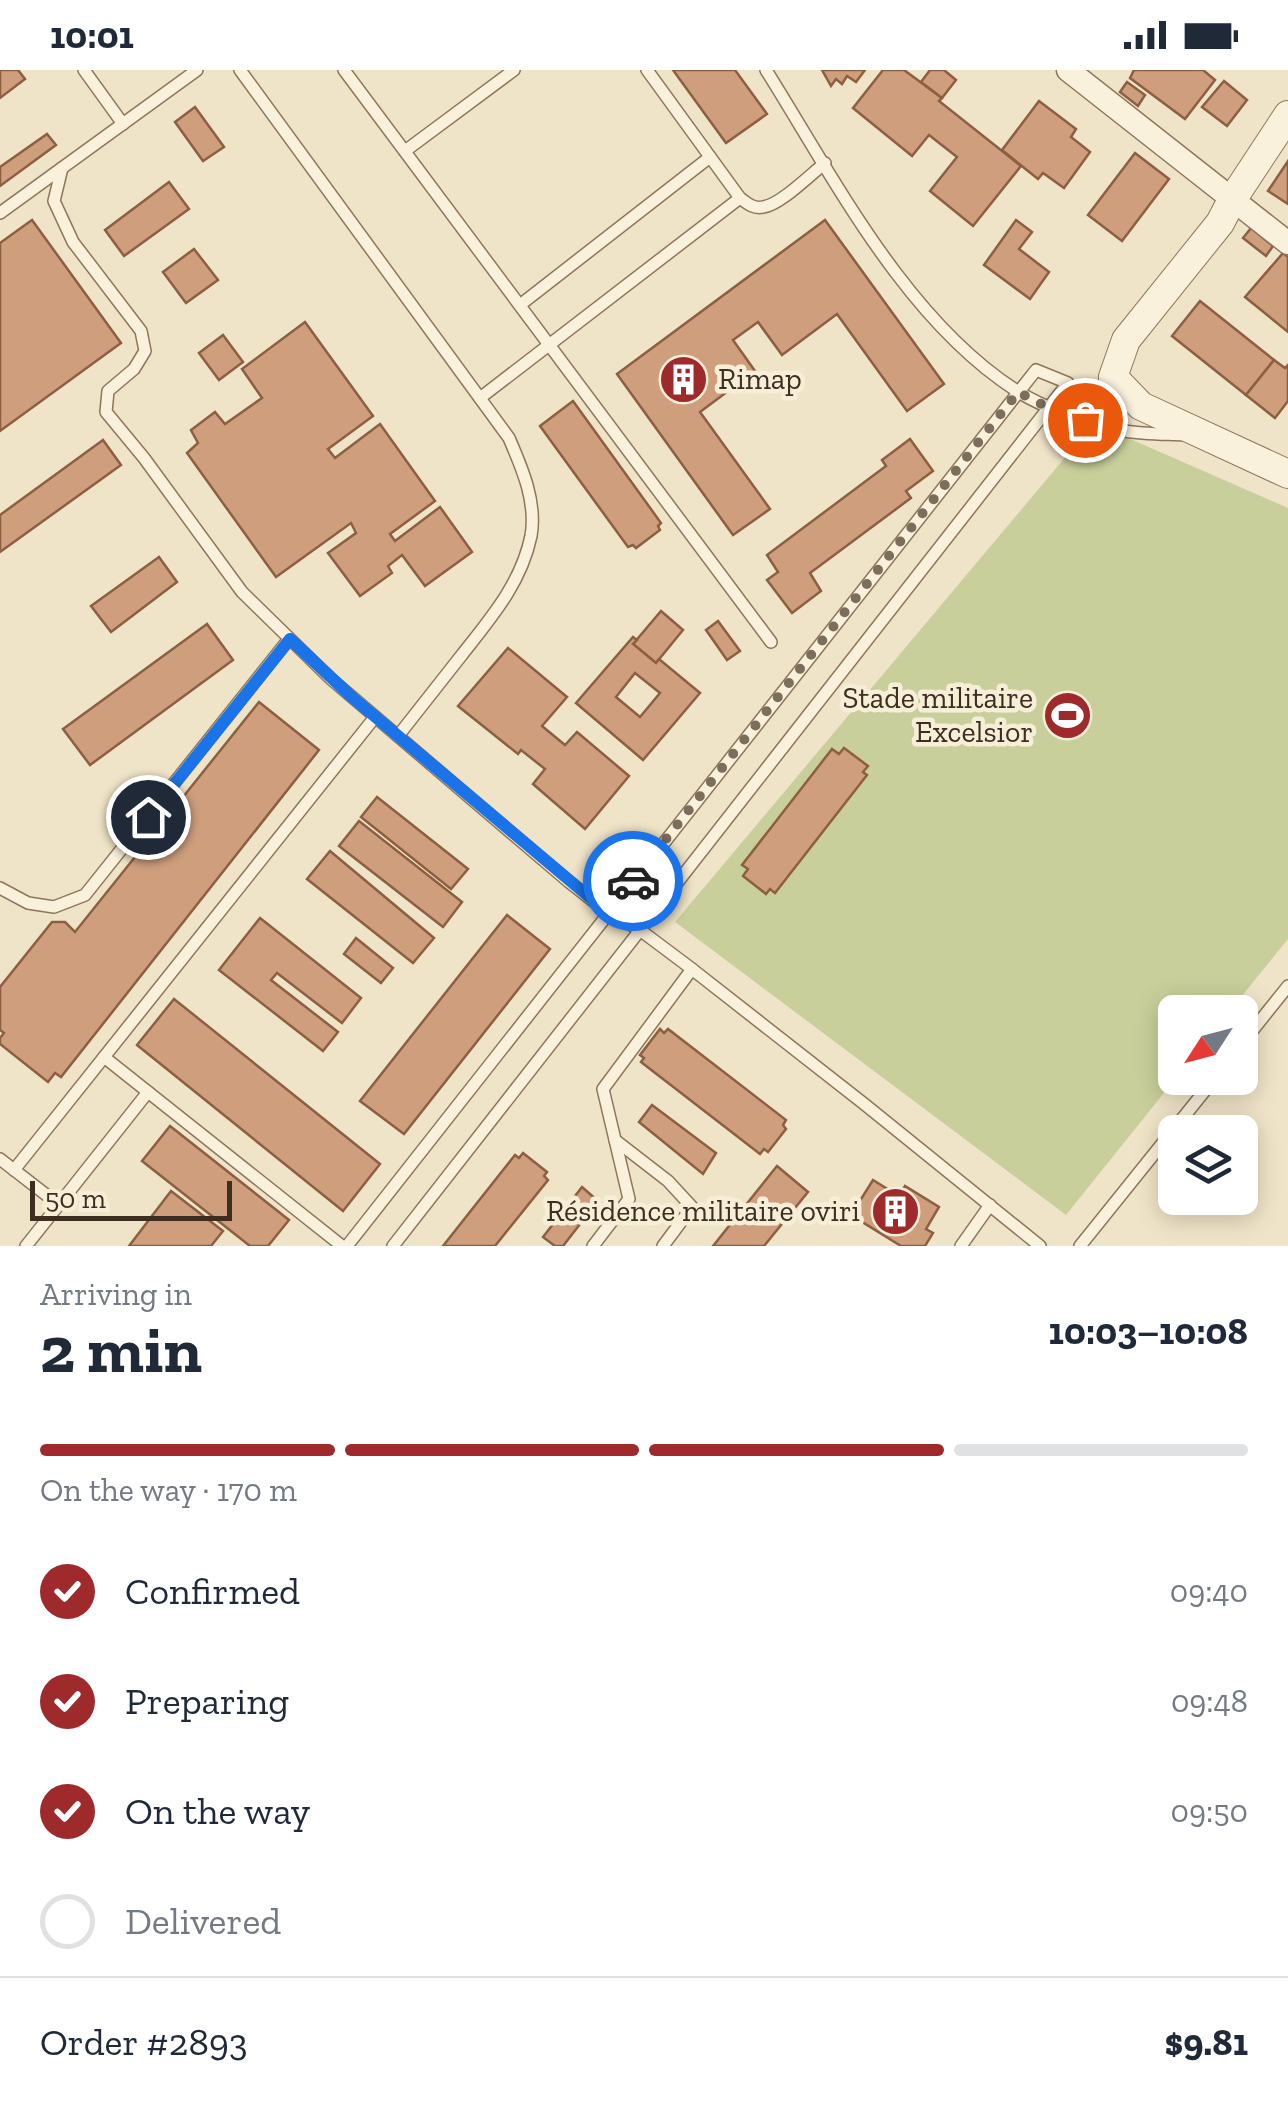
<!DOCTYPE html>
<meta charset="utf-8">
<style>
:root{--surface:#fff;--page:#f6f6f7;--text:#1f2937;--muted:#747a83;--line:#e0e1e3;--accent:#9e2a2b}
body{margin:0;font-family:"Zilla Slab",serif;background:var(--page);color:var(--text);height:100vh;display:flex;flex-direction:column;font-size:38px;white-space:nowrap}
*{box-sizing:border-box;margin:0}
p{font-size:32px;color:var(--muted)}
.icon{flex:none;width:55px;height:55px;fill:none;stroke:currentColor;stroke-width:2;stroke-linecap:round;stroke-linejoin:round}
.map{position:relative;height:1176px;overflow:hidden}
.side{display:flex;flex-direction:column;background:var(--surface);flex:1}
.side>*{flex:none}
.needle{width:65px;rotate:234deg}
.controls{position:absolute;left:1158px;top:925px;display:grid;gap:20px}
.controls a{display:grid;place-items:center;width:100px;height:100px;border-radius:15px;background:var(--surface);box-shadow:0 5px 25px #0003;font-size:50px}
.scale{position:absolute;left:30px;bottom:25px;width:202px;box-sizing:border-box;padding-left:10px;border:5px solid #3d2e20;border-top:0;font-size:28px;line-height:35px;white-space:nowrap;color:#3d2e20;-webkit-text-stroke:8px #f7eed8;paint-order:stroke}
.pin{position:absolute;display:grid;place-items:center;width:85px;height:85px;color:#fff;margin:-42px;border:5px solid #fff;border-radius:50%;box-shadow:0 2px 10px #0007}
.courier{position:absolute;display:grid;place-items:center;width:100px;height:100px;margin:-50px;border:8px solid #1a73e8;border-radius:50%;background:#fff;color:#222;box-shadow:0 2px 12px #0007}
.summary em{font-style:normal;font-weight:800}
.summary div{display:flex;flex-direction:column-reverse}
.summary{display:flex;align-items:center;justify-content:space-between;height:170px;padding:0 40px}
h1{font-size:65px;font-weight:800;line-height:75px}
.bar{display:grid;grid-template-columns:repeat(4,1fr);gap:15px 10px;align-content:center;height:120px;padding:0 40px}
.bar i{height:12px;border-radius:8px;background:var(--line)}
.bar .selected{background:var(--accent)}
.bar p{grid-column:span 4}
.line{display:flex;align-items:center;gap:25px;padding:0 40px;border-top:2px solid var(--line)}
.line div{flex:1}
ol{padding:0 40px;list-style:none}
li{display:flex;align-items:center;gap:30px;height:110px}
li p{margin-inline-start:auto}
li .icon{padding:10px;border-radius:50%;background:var(--accent);color:#fff;stroke-width:4}
li:last-child{color:var(--muted)}
li i{width:55px;height:55px;border:5px solid var(--line);border-radius:50%}
.status{display:flex;justify-content:space-between;align-items:center;height:70px;padding:0 50px;background:var(--surface);direction:ltr}
.status svg{height:28px;fill:currentColor}
.map>svg:first-child{display:block}
.green{fill:#c9cf9b}
.building{fill:#cf9f7d;stroke:#8d5f41;stroke-width:2.5;fill-rule:evenodd}
.lines{fill:none;stroke-linecap:round;stroke-linejoin:round}
.service-casing{stroke:#8d765c;stroke-width:14}
.minor-casing{stroke:#8d765c;stroke-width:25}
.tertiary-casing{stroke:#8d765c;stroke-width:30}
.service{stroke:#faf1dc;stroke-width:11}
.minor{stroke:#faf1dc;stroke-width:22}
.tertiary{stroke:#faf1dc;stroke-width:28}
.done{stroke:#7c6e5b;stroke-width:10;stroke-dasharray:0 18}
.route{stroke:#1a73e8;stroke-width:12}
.labels{text-anchor:middle;stroke-width:9;stroke-linejoin:round;paint-order:stroke}
.poi-label{font-size:30px;fill:#3d2e20;stroke:#f7eed8;text-anchor:end}
</style>
<div class="status"><b>10:01</b><svg viewBox="0 0 49 12"><path d="M0 12V9h3v3zM5 12V6h3v6zM10 12V3h3v9zM15 12V0h3v12zM26 1h20v11H26zM47 4h2v5h-2z"/></svg></div>
<div class="map">
<svg width="1288" height="1176" viewBox="0 0 1288 1176">
<rect width="100%" height="100%" fill="#f0e4c8"/>
<path class="green" d="M1094 353 1288 438V869L1229 942H1175L1176 1008 1066 1145 675 852Z"/>
<g class="building">
<path d="M0 0H18L25 9 0 28Z"/>
<path d="M673 0H735L767 44 726 73Z"/>
<path d="M822 0H865L856 12 847 6 842 14 836 9 831 16Z"/>
<path d="M883 0H904L942 28 939 31 1021 96 973 156 930 121 957 87 929 65 912 86 853 38Z"/>
<path d="M930 0H944L956 10 942 28 921 12Z"/>
<path d="M1134 0H1203L1215 10 1185 49 1130 8Z"/>
<path d="M1224 11 1247 30 1227 56 1202 37Z"/>
<path d="M1127 12 1145 25 1138 36 1120 22Z"/>
<path d="M1039 31 1076 59 1071 67 1090 82 1064 118 1043 103 1038 109 1002 80Z"/>
<path d="M195 37 224 77 203 91 175 52Z"/>
<path d="M47 64 56 75 0 116V97Z"/>
<path d="M1135 83 1169 109 1122 171 1088 145Z"/>
<path d="M1288 91V134L1268 121Z"/>
<path d="M169 112 189 139 124 186 105 160Z"/>
<path d="M32 150 121 273 0 361V173Z"/>
<path d="M825 150 944 314 907 341 837 244 782 285 758 252 733 270 755 301 700 342 770 439 733 465 617 304Z"/>
<path d="M1016 150 1032 162 1019 179 1049 202 1030 229 984 195Z"/>
<path d="M1251 158 1273 176 1266 186 1243 168Z"/>
<path d="M194 179 218 210 186 233 163 202Z"/>
<path d="M1283 183 1288 187V262L1245 227Z"/>
<path d="M1200 231 1274 290 1246 325 1172 266Z"/>
<path d="M305 252 373 346 328 379 335 388 380 354 435 431 390 464 395 471 440 437 472 482 425 516 402 485 388 496 392 503 360 526 328 483 356 463 351 453 276 507 187 383 198 373 191 360 215 342 225 354 262 328 242 299Z"/>
<path d="M223 265 243 292 219 310 199 283Z"/>
<path d="M1274 290 1285 298 1288 295V331L1275 348 1246 325Z"/>
<path d="M573 331 661 453 658 456 660 460 636 478 633 475 628 477 540 356Z"/>
<path d="M910 369 933 401 906 421 911 428 810 503 821 521 792 543 767 510 778 502 767 485 886 396 882 390Z"/>
<path d="M103 370 121 395 0 482V445Z"/>
<path d="M159 487 177 512 111 562 91 536Z"/>
<path d="M661 541 683 560 656 593 633 574Z"/>
<path d="M718 551 740 581 727 590 706 560Z"/>
<path d="M207 554 233 590 90 695 63 659Z"/>
<path d="M633 567 637 570 633 574 656 593 659 589 700 623 643 690 576 633ZM635 603 660 623 640 647 616 627Z"/>
<path d="M508 578 567 627 542 656 565 675 577 662 629 706 585 759 533 714 545 699 521 680 518 684 458 636Z"/>
<path d="M259 632 319 680 61 1007 55 1003 48 1012 0 974V968L4 963 0 960V917L52 852H65L75 862Z"/>
<path d="M844 678 868 696 863 702 867 705 775 823 770 819 766 824 743 806 748 799 742 795 832 679 839 684Z"/>
<path d="M377 727 468 799 451 819 361 747Z"/>
<path d="M359 751 462 832 443 857 339 776Z"/>
<path d="M330 781 434 868 413 893 307 809Z"/>
<path d="M507 845 550 879 404 1064 360 1031Z"/>
<path d="M260 848 361 928 342 953 277 903 271 910 338 962 323 981 219 900Z"/>
<path d="M356 868 393 898 381 913 344 884Z"/>
<path d="M174 929 380 1094 343 1141 137 975Z"/>
<path d="M660 959 664 963 668 959 786 1050 783 1055 786 1059 768 1082 764 1079 760 1084 641 992 644 988 640 985Z"/>
<path d="M652 1035 716 1083 703 1104 639 1052Z"/>
<path d="M170 1056 289 1150 268 1176H250L142 1091Z"/>
<path d="M523 1083 547 1102 544 1106 548 1110 495 1176H443L515 1085 519 1088Z"/>
<path d="M777 1096 808 1122 764 1176H713Z"/>
<path d="M873 1110 899 1126 905 1116 939 1137 926 1159 933 1163 925 1176H901L851 1145Z"/>
<path d="M582 1117 598 1131 563 1176H555L543 1167Z"/>
<path d="M171 1121 223 1161 211 1176H129Z"/>
</g>
<g class="lines">
<defs>
<g id="service">
<path d="M84 0 123 54"/>
<path d="M240 0 509 368C522 398 537 432 531 466 521 514 490 549 461 586 440 613 419 639 398 666"/>
<path d="M344 0 771 572"/>
<path d="M647 0 740 128C747 133 753 139 763 137 780 135 810 105 825 93"/>
<path d="M766 0C835 110 906 250 1017 321 1042 337 1094 357 1124 361 1143 364 1164 364 1184 365"/>
<path d="M405 81 514 0"/>
<path d="M62 98 54 131 73 172 141 261 145 281 134 299 108 321 106 342 144 388 242 522 331 609 569 812 606 841 640 860 688 896 863 1033 1040 1176"/>
<path d="M0 143 197 0"/>
<path d="M520 235 710 87"/>
<path d="M480 328 740 128"/>
<path d="M0 818 28 833 54 837 85 825 289 569"/>
<path d="M1240 976 1288 916"/>
<path d="M104 987 342 1176"/>
<path d="M615 1070 668 1111 692 1137 663 1176"/>
<path d="M0 1089 58 1134"/>
<path d="M14 1100 375 647"/>
<path d="M26 1176 148 1022"/>
<path d="M347 1176 1036 300 1068 313 393 1176"/>
<path d="M593 1176 629 1129 603 1019 692 899"/>
<path d="M961 1176 990 1135"/>
<path d="M1080 1176 1215 1008"/>
</g>
<path id="minor" d="M1068 0 1288 173"/>
<path id="tertiary" d="M1288 45 1232 130 1220 153 1126 270 1113 307 1141 336 1288 404"/>
</defs>
<use href="#service" class="service-casing"/>
<use href="#minor" class="minor-casing"/>
<use href="#tertiary" class="tertiary-casing"/>
<use href="#service" class="service"/>
<use href="#minor" class="minor"/>
<use href="#tertiary" class="tertiary"/>
</g>
<g class="lines">
<path class="done" d="M633 811 1018 322 1049 338 1085 350"/>
<path class="route" d="M148 747 290 569 353 628 606 841 609 842 633 811"/>
</g>
<defs>
<symbol id="building-disc" viewBox="-11 -11 22 22"><circle r="9.5" fill="#9e2a2b" stroke="#f7eed8"/><path d="M-4-6H4V6H1V3H-1V6H-4ZM-2.5-4.3h1.7v1.8h-1.7ZM.8-4.3h1.7v1.8H.8ZM-2.5-1h1.7V.8h-1.7ZM.8-1h1.7V.8H.8Z" fill="#fff"/></symbol>
<symbol id="stadium-disc" viewBox="-11 -11 22 22"><circle r="9.5" fill="#9e2a2b" stroke="#f7eed8"/><path d="M0-5a6.5 5 0 1 0 0 10a6.5 5 0 1 0 0-10ZM-3.5-1.8h7v3.6h-7Z" fill="#fff"/></symbol>
</defs>
<g fill-rule="evenodd">
<use href="#building-disc" x="656" y="282" width="55" height="55"/>
<use href="#stadium-disc" x="1040" y="618" width="55" height="55"/>
<use href="#building-disc" x="868" y="1114" width="55" height="55"/>
</g>
<g class="labels">
<g class="poi-label">
<text x="718" y="319" text-anchor="start">Rimap</text>
<text x="1033" y="638">Stade militaire<tspan x="1033" dy="34">Excelsior</tspan></text>
<text x="860" y="1151">Résidence militaire oviri</text>
</g>
</g>
</svg>
<div class="controls">
<a><svg class="needle" viewBox="-14 -14 28 28"><path d="M0-13l5 13h-10z" fill="#e53935"/><path d="M0 13l5-13h-10z" fill="#747a83"/></svg></a>
<a><svg class="icon" aria-label="layers" viewBox="0 0 24 24"><path d="M12 4l9 5-9 5-9-5zM3 14l9 5 9-5"/></svg></a>
</div>
<div class="scale">50 m</div>
<div class="pin" style="left:1085px;top:350px;background:#ea580c"><svg class="icon" aria-label="bag" viewBox="0 0 24 24"><path d="M5 8h14l-1 12H6zM9 8a3 3 0 0 1 6 0"/></svg></div>
<div class="pin" style="left:148px;top:747px;background:#1f2937"><svg class="icon" aria-label="home" viewBox="0 0 24 24"><path d="M3 11l9-7 9 7M6 9v11h12V9"/></svg></div>
<div class="courier" style="left:633px;top:811px"><svg class="icon" aria-label="car" viewBox="0 0 24 24"><path d="M5 17H2v-5l4-1 3-4h7l3 4 3 1v5h-3M9 17h6M6 11h13"/><circle cx="7" cy="17" r="2"/><circle cx="17" cy="17" r="2"/></svg></div>
</div>
<section class="side">
<div class="summary"><div><h1>2 min</h1><p>Arriving in</p></div><em>10:03–10:08</em></div>
<div class="bar"><i class="selected"></i><i class="selected"></i><i class="selected"></i><i></i><p>On the way · 170 m</p></div>
<ol>
<li><svg class="icon" aria-label="check" viewBox="0 0 24 24"><path d="M5 12l5 5 9-10"/></svg>Confirmed<p>09:40</p></li>
<li><svg class="icon" aria-label="check" viewBox="0 0 24 24"><path d="M5 12l5 5 9-10"/></svg>Preparing<p>09:48</p></li>
<li><svg class="icon" aria-label="check" viewBox="0 0 24 24"><path d="M5 12l5 5 9-10"/></svg>On the way<p>09:50</p></li>
<li><i></i>Delivered</li>
</ol>
<div class="line" style="height:130px"><div>Order #2893</div><b>$9.81</b></div>
</section>
